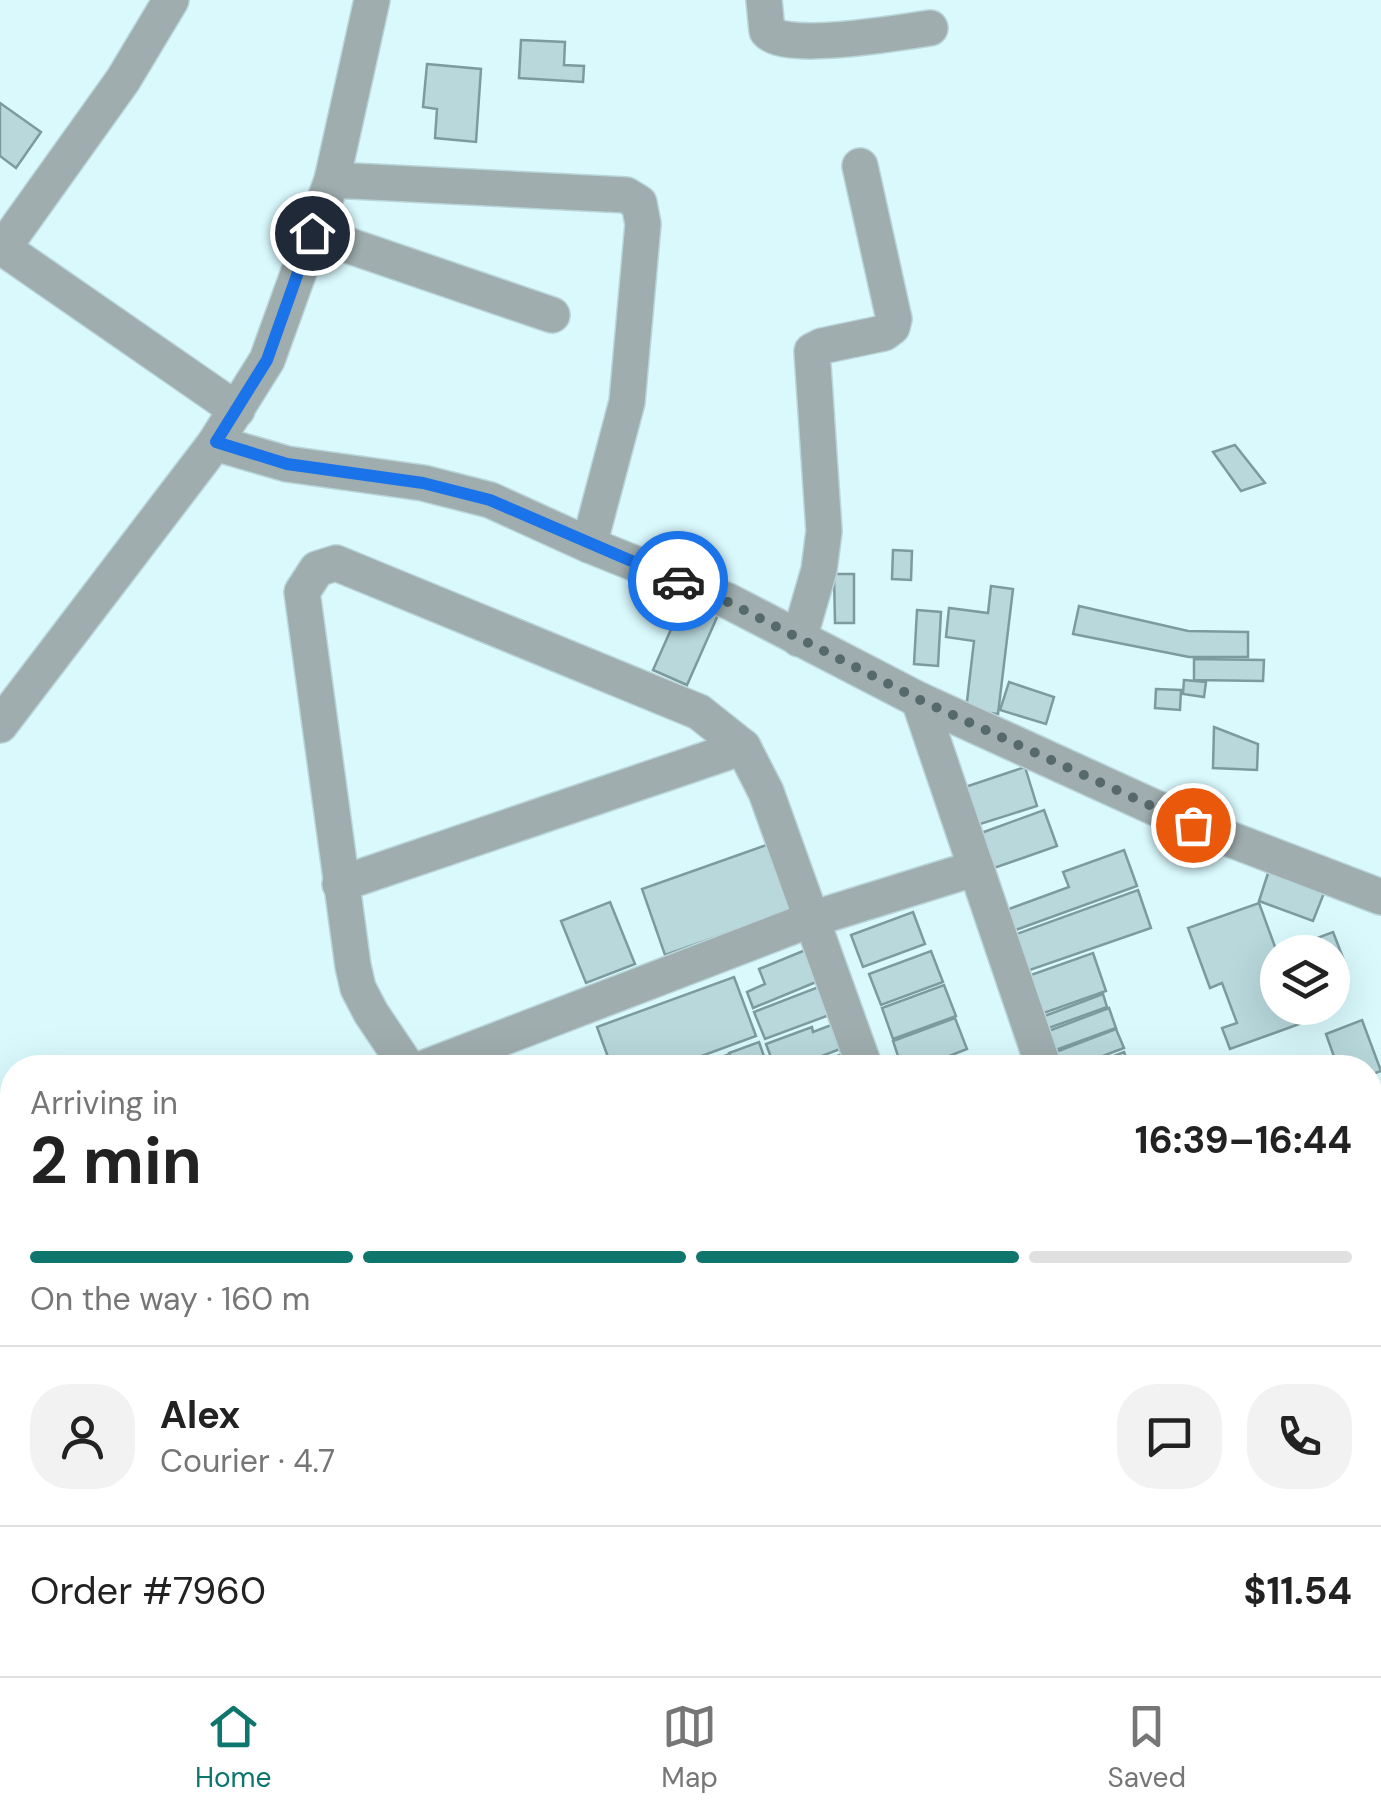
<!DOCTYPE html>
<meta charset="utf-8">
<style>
:root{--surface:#fff;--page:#f2f2f2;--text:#222;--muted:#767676;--line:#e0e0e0;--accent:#0f766e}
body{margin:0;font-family:"DM Sans",sans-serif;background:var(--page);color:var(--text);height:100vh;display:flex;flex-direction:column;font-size:38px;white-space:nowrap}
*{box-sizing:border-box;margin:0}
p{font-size:32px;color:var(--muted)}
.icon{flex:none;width:55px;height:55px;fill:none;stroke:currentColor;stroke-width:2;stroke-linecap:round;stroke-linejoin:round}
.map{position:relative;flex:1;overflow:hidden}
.side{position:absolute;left:0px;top:1055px;width:1382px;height:622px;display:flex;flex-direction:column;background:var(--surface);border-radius:40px 40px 0 0;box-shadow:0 10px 40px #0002}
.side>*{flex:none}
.tools{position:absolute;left:1260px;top:935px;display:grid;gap:20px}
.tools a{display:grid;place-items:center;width:90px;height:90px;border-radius:50%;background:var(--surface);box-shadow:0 10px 40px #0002;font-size:50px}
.pin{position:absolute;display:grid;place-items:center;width:85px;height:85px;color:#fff;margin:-42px;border:5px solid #fff;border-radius:50%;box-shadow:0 2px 10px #0007}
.courier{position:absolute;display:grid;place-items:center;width:100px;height:100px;margin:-50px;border:8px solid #1a73e8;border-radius:50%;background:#fff;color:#222;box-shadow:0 2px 12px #0007}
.head em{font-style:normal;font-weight:700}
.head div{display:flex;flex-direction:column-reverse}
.head{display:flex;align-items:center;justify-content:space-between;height:170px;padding:0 30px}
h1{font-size:65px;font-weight:700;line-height:75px}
.bar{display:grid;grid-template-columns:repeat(4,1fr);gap:15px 10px;align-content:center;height:120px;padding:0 30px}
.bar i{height:12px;border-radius:8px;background:var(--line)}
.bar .selected{background:var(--accent)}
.bar p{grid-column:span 4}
.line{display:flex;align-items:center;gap:25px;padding:0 30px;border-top:2px solid var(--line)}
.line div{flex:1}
.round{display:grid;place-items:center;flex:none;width:105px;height:105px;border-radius:40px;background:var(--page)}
.tabs{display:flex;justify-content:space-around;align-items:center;height:140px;border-top:2px solid var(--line);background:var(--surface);font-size:28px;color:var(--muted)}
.tabs a{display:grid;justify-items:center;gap:5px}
.tabs .selected{color:var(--accent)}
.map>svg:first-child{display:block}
.building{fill:#b8d8dc;stroke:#7d9b9f;stroke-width:2.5}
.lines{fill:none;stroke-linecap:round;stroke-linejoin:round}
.minor-casing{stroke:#b9d5d9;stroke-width:38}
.minor{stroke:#9fadae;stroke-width:35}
.done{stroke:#56696b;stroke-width:10;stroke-dasharray:0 18}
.route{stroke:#1a73e8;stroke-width:12}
</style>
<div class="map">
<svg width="1381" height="1676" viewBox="0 0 1381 1676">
<rect width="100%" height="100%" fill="#d9f9fd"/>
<g class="building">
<path d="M521 40 565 42 564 65 584 66 583 82 519 78Z"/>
<path d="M427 64 481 69 476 142 435 138 437 109 423 107Z"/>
<path d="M0 103 41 132 16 168 0 156Z"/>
<path d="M1235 445 1265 483 1241 491 1213 452Z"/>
<path d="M893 550 912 551 911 580 892 579Z"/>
<path d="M834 574H854V623H835Z"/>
<path d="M991 586 1013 589 998 714 966 710 974 641 946 637 949 608 988 613Z"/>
<path d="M684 600 718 615 687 685 653 670Z"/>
<path d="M1079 606 1188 631 1248 632V657H1189L1073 634Z"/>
<path d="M917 610 941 612 938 666 914 664Z"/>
<path d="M1194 659 1264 660 1263 681 1194 680Z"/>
<path d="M1184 680 1206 682 1204 697 1183 694Z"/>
<path d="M1009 682 1054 697 1046 724 1000 710Z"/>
<path d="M1156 689 1181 690 1180 710 1155 708Z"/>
<path d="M1214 727 1258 744 1257 770 1213 768Z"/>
<path d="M1025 767 1037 806 977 825 965 787Z"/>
<path d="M1044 810 1057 846 994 868 981 833Z"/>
<path d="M772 843 795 909 665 955 642 889Z"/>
<path d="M1124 850 1137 886 1013 931 1006 910 1069 887 1063 872Z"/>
<path d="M1270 867 1326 888 1313 921 1259 901Z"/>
<path d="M1138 890 1151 928 1027 971 1014 935Z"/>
<path d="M610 902 635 964 586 983 561 921Z"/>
<path d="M1259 903 1278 955V1008H1296L1302 1023 1230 1049 1222 1028 1237 1023 1222 983 1210 988 1188 928Z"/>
<path d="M913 912 925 944 863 967 851 935Z"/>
<path d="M1333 932 1347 968 1332 974V952H1280Z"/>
<path d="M808 949 821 980 753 1008 747 992 765 984 759 969Z"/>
<path d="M931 951 943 982 881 1005 869 974Z"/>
<path d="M1093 953 1106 991 1041 1014 1028 976Z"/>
<path d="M734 977 756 1036 669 1068H612L597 1027Z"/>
<path d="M944 985 956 1016 893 1039 882 1008Z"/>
<path d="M821 986 832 1014 765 1039 754 1012Z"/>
<path d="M1103 994 1107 1007 1046 1029 1042 1017Z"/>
<path d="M1109 1008 1116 1028 1053 1051 1046 1032Z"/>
<path d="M955 1018 967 1049 919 1068H902L893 1041Z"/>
<path d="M1362 1020 1381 1071 1370 1075V1068H1338L1326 1034Z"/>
<path d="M831 1025 840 1049 791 1068H775L766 1044 812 1027 813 1032Z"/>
<path d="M1116 1029 1124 1048 1071 1068H1059L1053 1053Z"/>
<path d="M759 1042 768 1068H734L729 1053Z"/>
<path d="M1124 1052 1130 1068H1082Z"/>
<path d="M842 1054 847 1068H805Z"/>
<path d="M727 1055 731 1068H710L708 1062Z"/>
<path d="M1370 1246 1381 1283 1370 1288Z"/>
<path d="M1374 1531 1381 1563 1370 1567V1532Z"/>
<path d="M1379 1568 1381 1602 1370 1606V1571Z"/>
<path d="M1381 1606V1641L1370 1645V1609Z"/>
<path d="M1381 1649V1676H1351L1348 1665H1370V1652Z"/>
<path d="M857 1665H932L900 1676H861Z"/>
<path d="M1006 1665H1064L1068 1674 983 1676Z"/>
<path d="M1325 1665H1336L1340 1676H1309L1307 1671Z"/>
</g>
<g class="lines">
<defs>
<g id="minor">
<path d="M764 0 767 31C784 53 901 32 930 28"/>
<path d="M332 180 626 195 639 203 643 224 627 402 589 545"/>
<path d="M312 233 552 315"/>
<path d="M0 246 237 410"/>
<path d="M3 248 123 80 171 0"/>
<path d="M215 443 287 464 423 483 490 500 589 545 728 601 919 700 1193 825 1381 897"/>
<path d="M799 639 819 570 824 531 812 351 822 346 884 333 892 327 894 319 860 166"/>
<path d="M919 700 1044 1068"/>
<path d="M0 725 215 443 267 360 332 180 372 0"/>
<path d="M340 884 743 747"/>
<path d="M408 1068 371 1013 358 988 353 966 302 592 317 569 336 563 699 712 743 747 766 792 865 1068"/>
<path d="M424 1068 812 919 976 868"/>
<path d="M1370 1487 1381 1519"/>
<path d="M827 1665 836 1676"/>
<path d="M1079 1665 1083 1676"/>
<path d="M1246 1665 1249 1676"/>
</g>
</defs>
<use href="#minor" class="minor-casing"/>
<use href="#minor" class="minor"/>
</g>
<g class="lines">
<path class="done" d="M678 581 728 602 920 700 1193 825"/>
<path class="route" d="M312 233 267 360 216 442 287 464 423 483 490 500 678 581"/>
</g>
</svg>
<div class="tools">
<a><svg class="icon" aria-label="layers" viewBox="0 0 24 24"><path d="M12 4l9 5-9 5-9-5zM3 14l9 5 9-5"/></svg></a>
</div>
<div class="pin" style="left:1193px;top:825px;background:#ea580c"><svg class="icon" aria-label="bag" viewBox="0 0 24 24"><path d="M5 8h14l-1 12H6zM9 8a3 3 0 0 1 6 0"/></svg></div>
<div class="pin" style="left:312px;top:233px;background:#1f2937"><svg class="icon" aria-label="home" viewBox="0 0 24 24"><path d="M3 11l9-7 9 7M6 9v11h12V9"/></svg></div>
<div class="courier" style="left:678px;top:581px"><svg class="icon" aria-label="car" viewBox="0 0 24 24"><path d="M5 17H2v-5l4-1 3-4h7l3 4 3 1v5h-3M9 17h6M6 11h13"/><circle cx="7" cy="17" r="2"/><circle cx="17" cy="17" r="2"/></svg></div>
<section class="side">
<div class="head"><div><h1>2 min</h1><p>Arriving in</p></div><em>16:39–16:44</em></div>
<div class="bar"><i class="selected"></i><i class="selected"></i><i class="selected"></i><i></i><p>On the way · 160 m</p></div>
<div class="line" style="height:180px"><a class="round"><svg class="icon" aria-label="person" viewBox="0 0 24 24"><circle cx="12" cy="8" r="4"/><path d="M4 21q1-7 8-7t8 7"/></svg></a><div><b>Alex</b><p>Courier · 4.7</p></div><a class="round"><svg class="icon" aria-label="chat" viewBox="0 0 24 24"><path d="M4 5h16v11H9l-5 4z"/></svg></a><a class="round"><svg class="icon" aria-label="phone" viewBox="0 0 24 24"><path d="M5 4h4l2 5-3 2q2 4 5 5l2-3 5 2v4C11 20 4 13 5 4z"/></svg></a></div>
<div class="line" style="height:130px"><div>Order #7960</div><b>$11.54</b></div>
</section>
</div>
<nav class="tabs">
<a class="selected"><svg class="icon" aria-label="home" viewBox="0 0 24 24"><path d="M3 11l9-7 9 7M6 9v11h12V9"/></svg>Home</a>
<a><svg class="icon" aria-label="map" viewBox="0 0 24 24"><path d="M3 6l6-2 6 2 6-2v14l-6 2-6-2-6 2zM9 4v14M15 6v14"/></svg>Map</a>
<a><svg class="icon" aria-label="saved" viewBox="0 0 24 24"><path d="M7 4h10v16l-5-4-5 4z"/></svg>Saved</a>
</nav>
